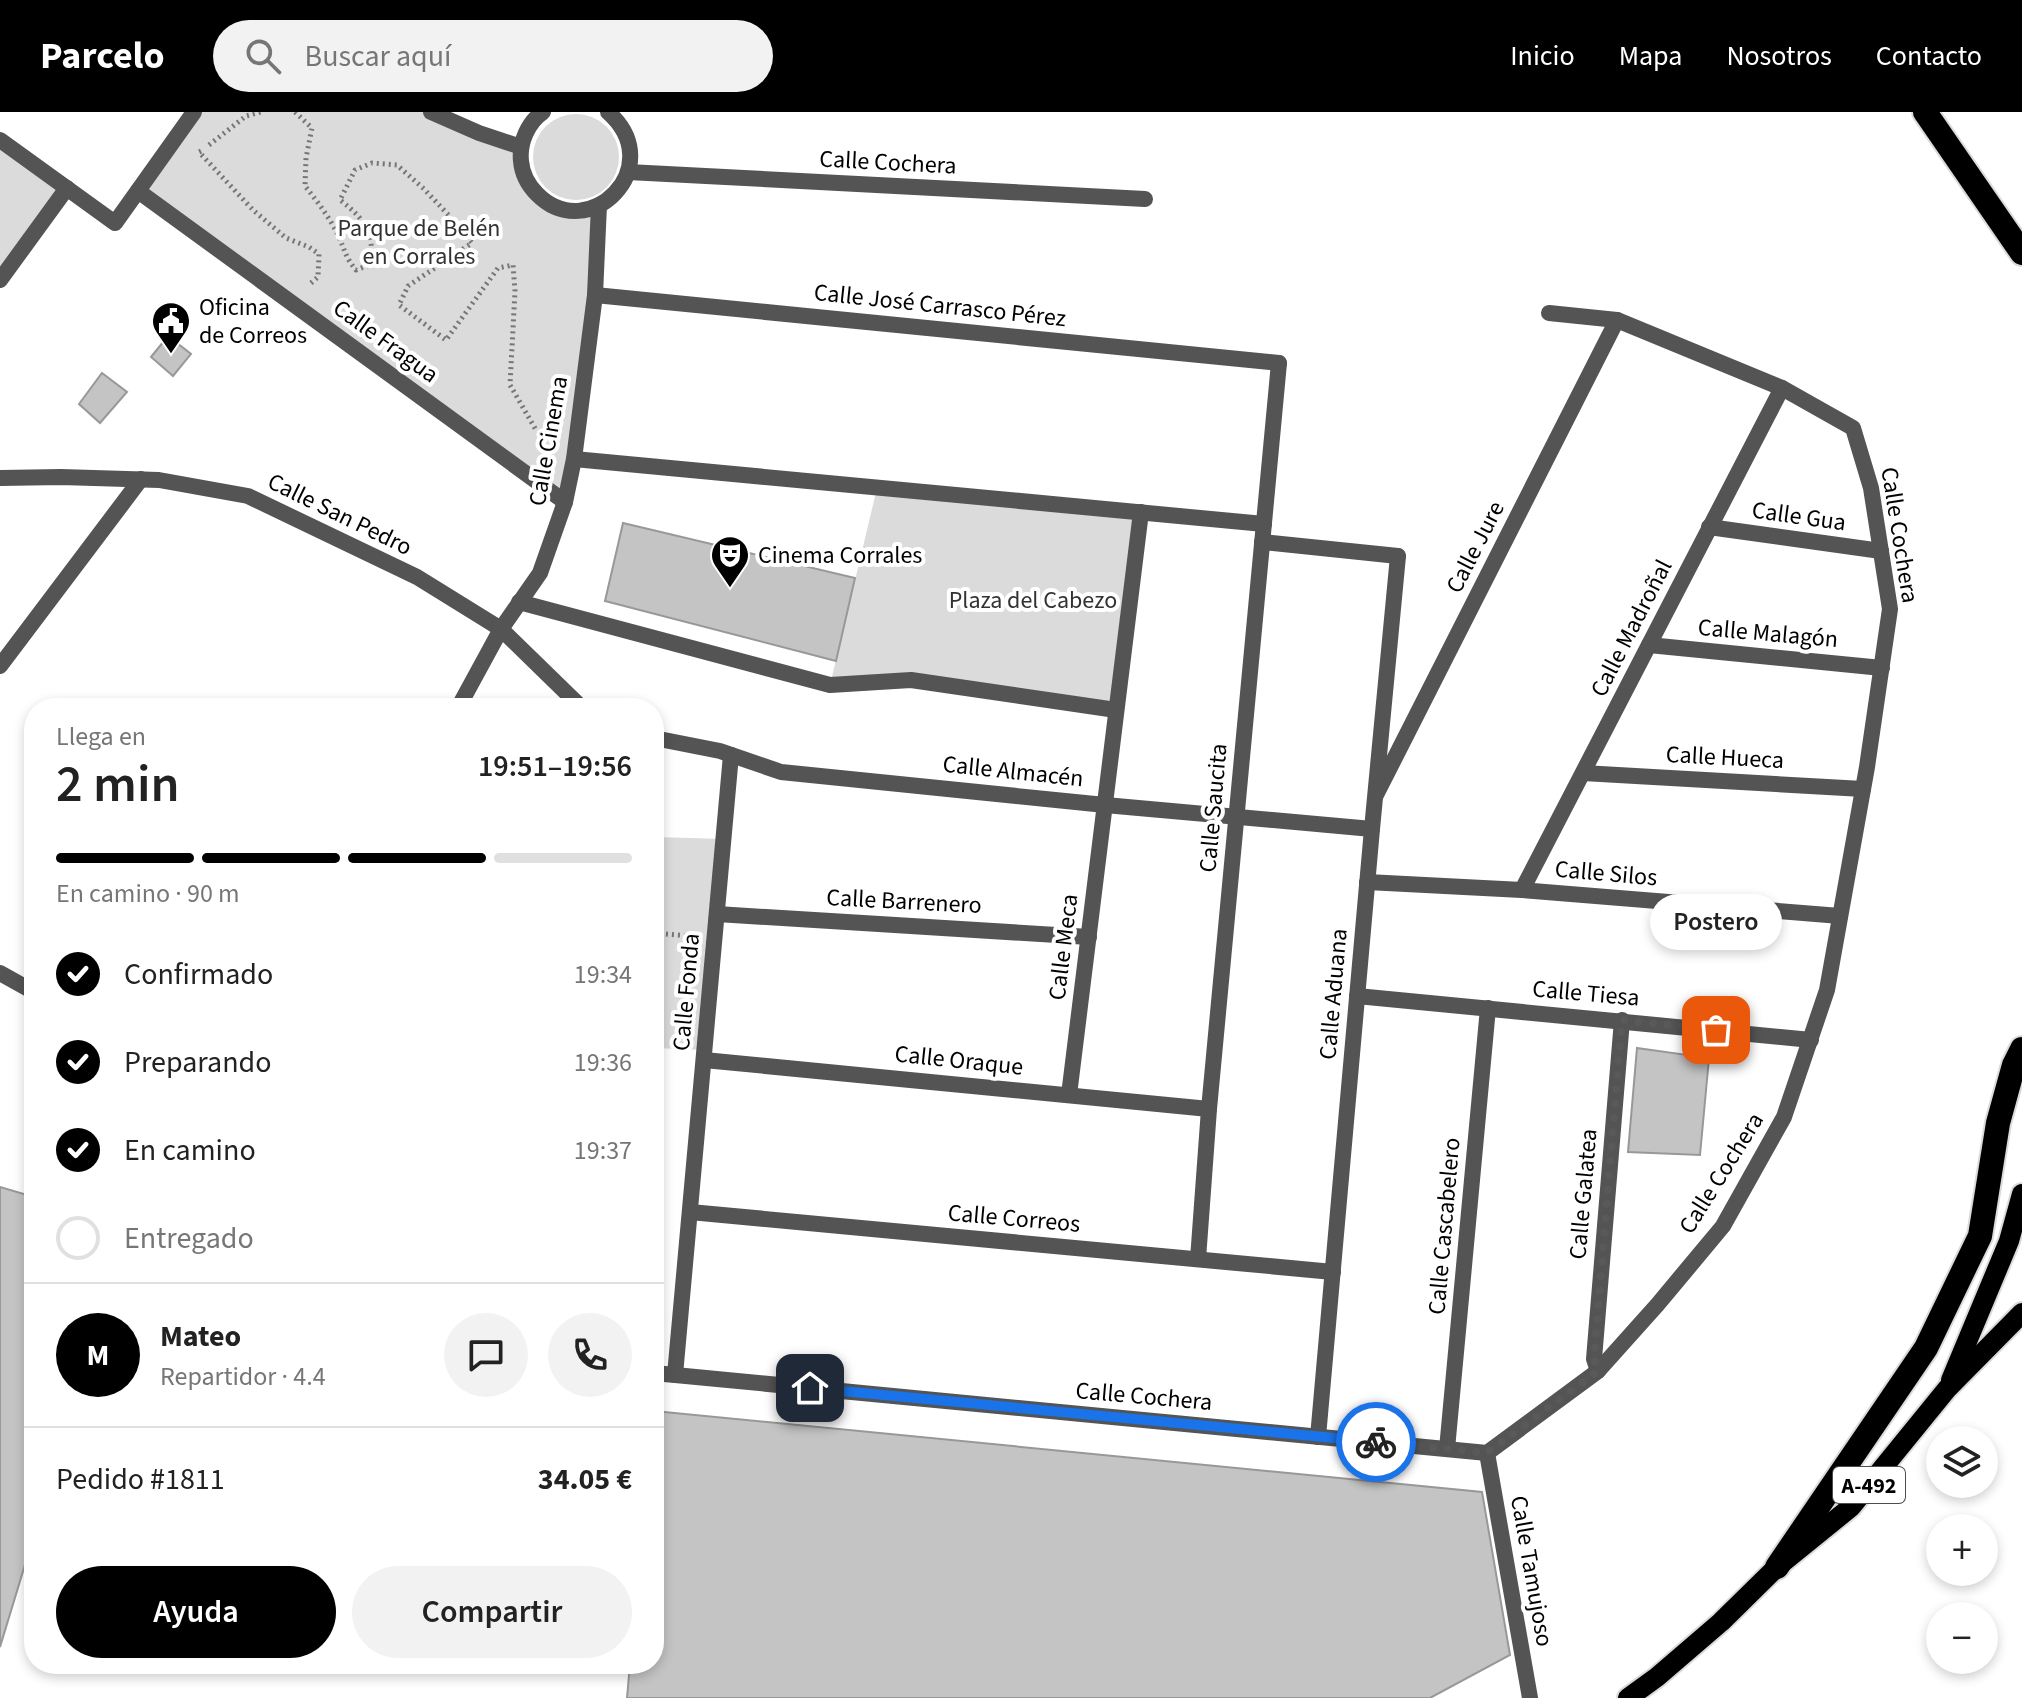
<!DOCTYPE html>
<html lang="es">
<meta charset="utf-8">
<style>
:root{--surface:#fff;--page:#f2f2f2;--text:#222;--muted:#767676;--line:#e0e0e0;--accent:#000}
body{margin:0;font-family:"Source Sans 3",sans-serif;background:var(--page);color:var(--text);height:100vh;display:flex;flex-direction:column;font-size:30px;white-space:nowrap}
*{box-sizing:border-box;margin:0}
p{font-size:26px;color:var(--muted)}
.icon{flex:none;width:44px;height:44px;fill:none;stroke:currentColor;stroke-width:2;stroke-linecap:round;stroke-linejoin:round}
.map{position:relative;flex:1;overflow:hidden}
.drawer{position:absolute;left:24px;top:586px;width:640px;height:976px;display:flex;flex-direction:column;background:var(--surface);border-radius:32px;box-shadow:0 4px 12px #0003}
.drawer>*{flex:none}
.buttons{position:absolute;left:1926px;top:1314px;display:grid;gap:16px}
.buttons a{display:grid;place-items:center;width:72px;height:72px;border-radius:50%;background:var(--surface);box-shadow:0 4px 12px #0003;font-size:40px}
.pin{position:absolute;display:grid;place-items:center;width:68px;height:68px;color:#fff;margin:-34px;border-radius:16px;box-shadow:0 4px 12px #0006}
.courier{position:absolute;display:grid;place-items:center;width:80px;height:80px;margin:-40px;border:6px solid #1a73e8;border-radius:50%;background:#fff;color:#222;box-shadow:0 2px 10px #0007}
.bubble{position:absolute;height:56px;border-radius:28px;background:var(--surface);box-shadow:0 4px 12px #0003;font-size:26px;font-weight:600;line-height:56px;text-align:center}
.summary em{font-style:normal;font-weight:600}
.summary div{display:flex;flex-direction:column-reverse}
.summary{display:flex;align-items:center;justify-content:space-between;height:136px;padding:0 32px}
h1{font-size:52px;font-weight:600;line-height:60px}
.bar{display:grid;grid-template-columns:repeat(4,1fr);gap:12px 8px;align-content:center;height:96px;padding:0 32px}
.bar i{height:10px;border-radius:6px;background:var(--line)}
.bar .selected{background:var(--accent)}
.bar p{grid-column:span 4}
.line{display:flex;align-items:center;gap:20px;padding:0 32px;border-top:2px solid var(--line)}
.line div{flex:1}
.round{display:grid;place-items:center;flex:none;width:84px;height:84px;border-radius:42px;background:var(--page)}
ol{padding:0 32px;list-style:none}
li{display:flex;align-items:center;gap:24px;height:88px}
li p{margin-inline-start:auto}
li .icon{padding:8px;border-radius:50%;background:var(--accent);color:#fff;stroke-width:4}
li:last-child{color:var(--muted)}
li i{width:44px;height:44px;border:4px solid var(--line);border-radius:50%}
.primary-button{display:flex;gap:16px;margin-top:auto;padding:16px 32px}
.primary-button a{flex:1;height:92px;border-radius:48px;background:var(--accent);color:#fff;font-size:32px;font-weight:600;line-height:92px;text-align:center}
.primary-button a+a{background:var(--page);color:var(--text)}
header{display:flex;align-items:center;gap:48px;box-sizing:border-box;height:112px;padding:0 40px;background:var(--accent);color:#fff}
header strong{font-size:38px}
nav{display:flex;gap:44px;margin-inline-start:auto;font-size:28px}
.search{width:560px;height:72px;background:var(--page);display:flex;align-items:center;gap:20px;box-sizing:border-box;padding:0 28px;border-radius:44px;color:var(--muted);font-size:30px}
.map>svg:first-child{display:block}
.green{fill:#dbdbdb}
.building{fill:#c4c4c4;stroke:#989898;stroke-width:2}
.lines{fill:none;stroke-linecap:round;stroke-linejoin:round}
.primary-casing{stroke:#dbdbdb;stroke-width:24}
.motorway-casing{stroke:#dbdbdb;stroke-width:28}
.path{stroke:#767676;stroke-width:5;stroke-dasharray:2 4;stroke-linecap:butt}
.pedestrian{stroke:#545454;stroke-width:16}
.minor{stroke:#545454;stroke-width:16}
.primary{stroke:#000;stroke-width:20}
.motorway{stroke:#000;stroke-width:24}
.done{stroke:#595959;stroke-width:8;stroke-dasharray:0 14.4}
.route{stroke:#1a73e8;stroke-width:10}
.labels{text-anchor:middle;stroke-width:8;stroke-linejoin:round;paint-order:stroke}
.shield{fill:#fff;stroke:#4c4c4c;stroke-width:2}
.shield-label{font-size:22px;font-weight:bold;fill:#000}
.street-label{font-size:24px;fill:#000;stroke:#fff}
.park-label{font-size:24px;fill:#323232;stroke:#fff}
.poi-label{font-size:24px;fill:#000;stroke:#fff;text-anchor:start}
</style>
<header>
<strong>Parcelo</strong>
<div class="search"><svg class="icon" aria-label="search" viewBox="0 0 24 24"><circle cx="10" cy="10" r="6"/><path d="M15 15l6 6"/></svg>Buscar aquí</div>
<nav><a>Inicio</a><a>Mapa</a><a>Nosotros</a><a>Contacto</a></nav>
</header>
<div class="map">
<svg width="2022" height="1586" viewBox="0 0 2022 1586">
<rect width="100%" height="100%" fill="#fff"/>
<g class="green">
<path d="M194 0H431L521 35V49L553 94 599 93 565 390 138 79Z"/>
<circle cx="576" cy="45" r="43"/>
<path d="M0 28 67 76 0 168Z"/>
<path d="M877 376 1141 400 1116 598 911 568 830 573Z"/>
<path d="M654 725 724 727 705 938 654 936Z"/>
</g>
<g class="building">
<path d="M168 224 191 242 173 264 151 245Z"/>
<path d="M102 261 127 280 100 311 79 292Z"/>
<path d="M623 411 855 466 836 549 605 489Z"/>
<path d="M1637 936 1709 946 1700 1043 1628 1040Z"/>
<path d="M0 1075 34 1085V1423L0 1535Z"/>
<path d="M654 1299 1482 1380 1510 1543 1430 1586H627L630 1552H654Z"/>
</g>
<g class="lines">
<defs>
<g id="primary">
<path d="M1951 1268 2009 1129 2022 1082"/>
<path d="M1628 1586 1657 1565 1721 1510 1777 1455 1851 1395 1947 1277 2022 1201"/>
</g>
<g id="motorway">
<path d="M1925 0 2022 141"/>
<path d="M1777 1455 1926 1236 1980 1124 1998 1011 2014 953 2022 937"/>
</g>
</defs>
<use href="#primary" class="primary-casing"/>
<use href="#motorway" class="motorway-casing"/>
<g class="path">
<path d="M295 0 312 16 306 46 305 74C317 89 330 106 338 123 345 138 345 145 356 158L372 152C373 120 365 107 340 88L355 58 372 51 397 53 424 77 457 112 472 131 408 174 399 193 446 228 498 156 513 153 515 179 510 273 536 318 548 327"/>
<path d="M209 33 246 4 261 0"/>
<path d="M201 39 199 40 253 98 286 126 309 135 319 142 318 165 311 171"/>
<path d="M654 821 689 824"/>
</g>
<g class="pedestrian">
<path d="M574 347 1264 412"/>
<path d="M1709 415 1881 439"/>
<path d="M1262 430 1398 444"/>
<path d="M1649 533 1882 556"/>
<path d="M1376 683 1617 208"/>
<path d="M717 802 1089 825"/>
<path d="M704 948 1209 997"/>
<path d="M1069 983 1141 400"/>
<path d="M1198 1147 1209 997 1279 251"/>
<path d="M1447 1337 1488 896"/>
<path d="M1487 1341 1530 1586"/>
</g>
<g class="minor">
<path d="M431 0 479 21 521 35"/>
<path d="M543 0C528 10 519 31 521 49 522 61 528 73 537 82 588 134 670 55 608 0"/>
<path d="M0 28 115 111 194 0"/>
<path d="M628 60 1145 87"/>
<path d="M138 79 565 390"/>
<path d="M0 168 67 76"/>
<path d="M595 183 1279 251"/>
<path d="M0 366 61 365 159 368 248 384 417 465 501 517 582 596"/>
<path d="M519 490 830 573 911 568 1116 598"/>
<path d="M0 554 141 367"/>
<path d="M458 596 501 517 540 461 565 390 574 347 595 183 599 93"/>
<path d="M654 626 720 639 781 660 1105 693 1372 717"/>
<path d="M1583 661 1863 677"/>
<path d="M1367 770 1522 778 1840 804"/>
<path d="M1522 778 1782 276"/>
<path d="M0 861 34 880"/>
<path d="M1357 884 1811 928"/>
<path d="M690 1100 1333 1160"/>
<path d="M1598 1259 1594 1247 1622 908"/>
<path d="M654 1261 1487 1341 1598 1259 1658 1192 1723 1114 1784 1005 1827 878 1867 655 1890 497 1871 376 1853 316 1782 276 1617 208 1549 201"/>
<path d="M675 1263 731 643"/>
<path d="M1318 1325 1372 717 1398 444"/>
</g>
<use href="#primary" class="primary"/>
<use href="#motorway" class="motorway"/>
</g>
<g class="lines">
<path class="done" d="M1376 1330 1487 1341 1598 1259 1594 1247 1622 908 1716 918"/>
<path class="route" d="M810 1276 1376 1330"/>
</g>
<defs>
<symbol id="civic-pin" viewBox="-11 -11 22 30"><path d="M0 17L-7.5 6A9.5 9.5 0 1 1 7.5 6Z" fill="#000" stroke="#fff"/><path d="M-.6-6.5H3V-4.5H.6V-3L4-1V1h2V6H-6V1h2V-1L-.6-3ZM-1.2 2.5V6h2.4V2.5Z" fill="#fff"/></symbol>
<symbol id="theatre-pin" viewBox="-11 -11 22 30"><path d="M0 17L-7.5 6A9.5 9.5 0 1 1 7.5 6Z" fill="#000" stroke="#fff"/><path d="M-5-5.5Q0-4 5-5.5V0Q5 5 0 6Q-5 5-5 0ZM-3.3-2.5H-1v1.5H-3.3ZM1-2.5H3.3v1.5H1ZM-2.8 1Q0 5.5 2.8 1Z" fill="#fff"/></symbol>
</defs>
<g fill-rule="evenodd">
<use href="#civic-pin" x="149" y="187" width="44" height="60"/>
<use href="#theatre-pin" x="708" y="421" width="44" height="60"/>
</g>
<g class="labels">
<rect class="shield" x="1833" y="1355" width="72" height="36" rx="6"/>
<g class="shield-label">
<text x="1869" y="1381">A-492</text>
</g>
<g class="street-label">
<text transform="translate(888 50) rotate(3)" y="8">Calle Cochera</text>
<text transform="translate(940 193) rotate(6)" y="8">Calle José Carrasco Pérez</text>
<text transform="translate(386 229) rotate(36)" y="8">Calle Fragua</text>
<text transform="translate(548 329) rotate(-80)" y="8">Calle Cinema</text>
<text transform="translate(340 402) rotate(26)" y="8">Calle San Pedro</text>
<text transform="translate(1799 404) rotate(8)" y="8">Calle Gua</text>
<text transform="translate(1900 423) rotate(81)" y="8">Calle Cochera</text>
<text transform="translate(1475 435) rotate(-63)" y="8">Calle Jure</text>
<text transform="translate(1631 516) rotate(-63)" y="8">Calle Madroñal</text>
<text transform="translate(1768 521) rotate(5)" y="8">Calle Malagón</text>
<text transform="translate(1725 645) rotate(3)" y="8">Calle Hueca</text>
<text transform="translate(1013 659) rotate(6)" y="8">Calle Almacén</text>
<text transform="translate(1213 696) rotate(-85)" y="8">Calle Saucita</text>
<text transform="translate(1606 761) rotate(5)" y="8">Calle Silos</text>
<text transform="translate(904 789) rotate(3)" y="8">Calle Barrenero</text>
<text transform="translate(1063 835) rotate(-83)" y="8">Calle Meca</text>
<text transform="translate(686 880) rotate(-85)" y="8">Calle Fonda</text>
<text transform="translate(1586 881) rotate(5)" y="8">Calle Tiesa</text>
<text transform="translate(1333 882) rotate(-85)" y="8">Calle Aduana</text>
<text transform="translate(959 948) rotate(6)" y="8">Calle Oraque</text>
<text transform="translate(1721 1061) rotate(-58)" y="8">Calle Cochera</text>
<text transform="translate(1583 1082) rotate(-85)" y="8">Calle Galatea</text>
<text transform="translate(1014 1106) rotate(5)" y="8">Calle Correos</text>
<text transform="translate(1444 1114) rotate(-85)" y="8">Calle Cascabelero</text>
<text transform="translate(1144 1284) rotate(5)" y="8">Calle Cochera</text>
<text transform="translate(1532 1459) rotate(80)" y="8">Calle Tamujoso</text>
</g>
<g class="park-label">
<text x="419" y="124">Parque de Belén<tspan x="419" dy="28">en Corrales</tspan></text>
<text x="1033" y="496">Plaza del Cabezo</text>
</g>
<g class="poi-label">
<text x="199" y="203">Oficina<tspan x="199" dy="28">de Correos</tspan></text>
<text x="758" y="451">Cinema Corrales</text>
</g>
</g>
</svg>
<div class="buttons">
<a><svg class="icon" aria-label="layers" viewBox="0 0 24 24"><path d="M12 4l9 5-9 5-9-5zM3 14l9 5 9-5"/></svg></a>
<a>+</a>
<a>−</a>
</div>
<div class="pin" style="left:1716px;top:918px;background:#ea580c"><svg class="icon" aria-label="bag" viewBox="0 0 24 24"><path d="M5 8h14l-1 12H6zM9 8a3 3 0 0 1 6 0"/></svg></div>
<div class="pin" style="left:810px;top:1276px;background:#1f2937"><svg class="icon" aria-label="home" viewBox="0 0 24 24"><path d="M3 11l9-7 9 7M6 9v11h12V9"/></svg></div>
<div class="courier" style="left:1376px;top:1330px"><svg class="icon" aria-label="bike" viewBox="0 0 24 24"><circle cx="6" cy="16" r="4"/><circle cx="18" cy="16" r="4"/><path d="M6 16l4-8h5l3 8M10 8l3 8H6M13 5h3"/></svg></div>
<div class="bubble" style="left:1650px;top:782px;width:132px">Postero</div>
<section class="drawer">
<div class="summary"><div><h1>2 min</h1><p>Llega en</p></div><em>19:51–19:56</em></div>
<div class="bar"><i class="selected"></i><i class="selected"></i><i class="selected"></i><i></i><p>En camino · 90 m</p></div>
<ol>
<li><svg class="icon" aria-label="check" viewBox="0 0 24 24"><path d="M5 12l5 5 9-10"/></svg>Confirmado<p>19:34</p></li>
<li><svg class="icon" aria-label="check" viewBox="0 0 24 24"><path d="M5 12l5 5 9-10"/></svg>Preparando<p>19:36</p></li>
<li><svg class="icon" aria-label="check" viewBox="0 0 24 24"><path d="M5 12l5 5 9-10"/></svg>En camino<p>19:37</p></li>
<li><i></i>Entregado</li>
</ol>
<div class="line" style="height:144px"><b class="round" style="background:var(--accent);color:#fff">M</b><div><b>Mateo</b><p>Repartidor · 4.4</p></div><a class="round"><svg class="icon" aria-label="chat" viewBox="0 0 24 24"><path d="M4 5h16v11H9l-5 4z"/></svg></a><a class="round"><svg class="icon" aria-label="phone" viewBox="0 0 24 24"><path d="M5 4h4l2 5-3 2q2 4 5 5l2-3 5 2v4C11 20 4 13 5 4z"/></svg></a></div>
<div class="line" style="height:104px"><div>Pedido #1811</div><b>34.05 €</b></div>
<div class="primary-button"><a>Ayuda</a><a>Compartir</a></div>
</section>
</div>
